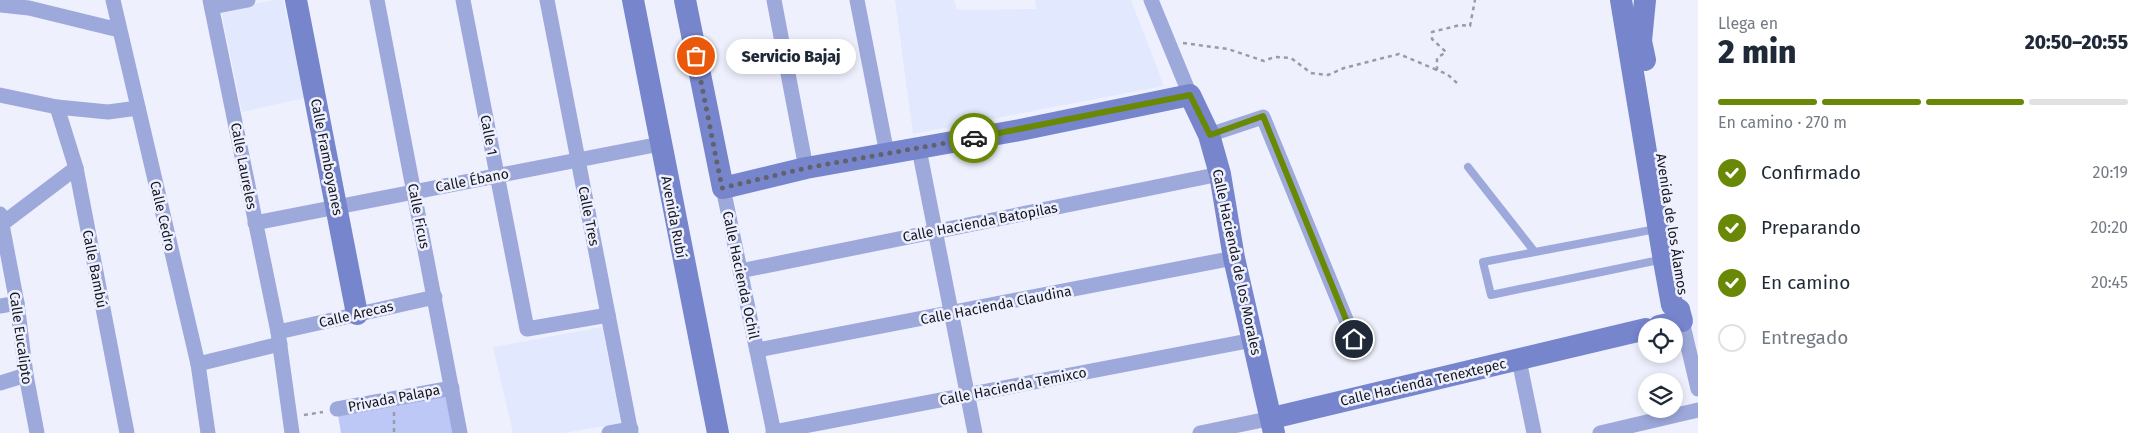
<!DOCTYPE html>
<html lang="es">
<meta charset="utf-8">
<style>
:root{--surface:#fff;--page:#f6f6f7;--text:#1f2937;--muted:#747a83;--line:#e0e1e3;--accent:#698906}
body{margin:0;font-family:"Fira Sans",sans-serif;background:var(--page);color:var(--text);height:100vh;display:flex;flex-direction:column;font-size:19px;white-space:nowrap}
*{box-sizing:border-box;margin:0}
p{font-size:16px;color:var(--muted)}
.icon{flex:none;width:28px;height:28px;fill:none;stroke:currentColor;stroke-width:2;stroke-linecap:round;stroke-linejoin:round}
.map{position:relative;flex:1;overflow:hidden}
.drawer{display:flex;flex-direction:column;background:var(--surface);width:450px}
.drawer>*{flex:none}
.buttons{position:absolute;left:1638px;top:318px;display:grid;gap:10px}
.buttons a{display:grid;place-items:center;width:45px;height:45px;border-radius:50%;background:var(--surface);box-shadow:0 2px 8px #0003;font-size:25px}
.pin{position:absolute;display:grid;place-items:center;width:42px;height:42px;color:#fff;margin:-21px;border:2px solid #fff;border-radius:50%;box-shadow:0 1px 5px #0007}
.courier{position:absolute;display:grid;place-items:center;width:50px;height:50px;margin:-25px;border:4px solid #698906;border-radius:50%;background:#fff;color:#222;box-shadow:0 1px 6px #0007}
.bubble{position:absolute;height:35px;border-radius:18px;background:var(--surface);box-shadow:0 2px 8px #0003;font-size:16px;font-weight:800;line-height:35px;text-align:center}
.headline em{font-style:normal;font-weight:800}
.headline div{display:flex;flex-direction:column-reverse}
.headline{display:flex;align-items:center;justify-content:space-between;height:85px;padding:0 20px}
h1{font-size:32px;font-weight:800;line-height:38px}
.bar{display:grid;grid-template-columns:repeat(4,1fr);gap:8px 5px;align-content:center;height:60px;padding:0 20px}
.bar i{height:6px;border-radius:4px;background:var(--line)}
.bar .active{background:var(--accent)}
.bar p{grid-column:span 4}
ol{padding:0 20px;list-style:none}
li{display:flex;align-items:center;gap:15px;height:55px}
li p{margin-inline-start:auto}
li .icon{padding:5px;border-radius:50%;background:var(--accent);color:#fff;stroke-width:4}
li:last-child{color:var(--muted)}
li i{width:28px;height:28px;border:2px solid var(--line);border-radius:50%}
main{display:flex;flex:1;min-height:0}
.map>svg:first-child{display:block}
.built{fill:#e2e8fd}
.green{fill:#bdc8f7}
.lines{fill:none;stroke-linecap:round;stroke-linejoin:round}
.path{stroke:#999ba6;stroke-width:2.5;stroke-dasharray:4 4;stroke-linecap:butt}
.lane{stroke:#9ea9db;stroke-width:8}
.street{stroke:#9ea9db;stroke-width:15}
.secondary{stroke:#7785cd;stroke-width:22}
.done{stroke:#60626d;stroke-width:5;stroke-dasharray:0 9}
.route{stroke:#698906;stroke-width:6}
.labels{text-anchor:middle;stroke-width:5;stroke-linejoin:round;paint-order:stroke}
.street-label{font-size:14px;fill:#13151f;stroke:#eef1fd}
</style>
<main>
<div class="map">
<svg width="1698" height="433" viewBox="0 0 1698 433">
<rect width="100%" height="100%" fill="#eef1fd"/>
<g class="built">
<path d="M275 0H283L305 98 242 112 221 10Z"/>
<path d="M895 0H954L957 10 1036 9 1035 0H1131L1164 86 913 134Z"/>
<path d="M602 327 621 423 564 433H513L493 347Z"/>
</g>
<path class="green" d="M452 388 460 433H341L337 409Z"/>
<g class="lines">
<g class="path">
<path d="M1183 43 1228 49 1264 61 1274 57 1291 58 1311 73 1328 75 1344 68 1399 54 1437 70"/>
<path d="M1457 83 1447 74 1437 70V58L1446 52 1432 39V32L1460 25 1470 26 1475 0"/>
<path d="M394 412V433"/>
<path d="M304 415 323 412"/>
</g>
<g class="lane">
<path d="M1468 167 1534 251"/>
<path d="M1656 229 1483 262 1491 295 1678 256"/>
</g>
<g class="street">
<path d="M113 0 198 364 208 433"/>
<path d="M210 0 278 332 292 433"/>
<path d="M377 0 460 433"/>
<path d="M463 0 527 329 608 315"/>
<path d="M547 0 631 433"/>
<path d="M774 0 806 168"/>
<path d="M857 0 887 154"/>
<path d="M1151 0 1190 95"/>
<path d="M0 5 29 8 119 30"/>
<path d="M212 7 248 0"/>
<path d="M0 95 57 107 108 112 138 108"/>
<path d="M57 107 76 168 127 433"/>
<path d="M1209 135 1263 117 1354 339"/>
<path d="M919 149 975 433"/>
<path d="M723 188 774 433"/>
<path d="M0 214 17 303 26 375 37 433"/>
<path d="M255 223 660 144"/>
<path d="M2 224 76 168"/>
<path d="M740 271 1220 174"/>
<path d="M0 306 17 303"/>
<path d="M1682 321 1698 389"/>
<path d="M278 332 435 297"/>
<path d="M757 350 1234 258"/>
<path d="M1519 360 1534 433"/>
<path d="M198 364 280 344"/>
<path d="M0 383 26 375"/>
<path d="M337 409 452 388"/>
<path d="M773 432 1253 340"/>
<path d="M609 433 631 429"/>
<path d="M1200 433 1272 418"/>
<path d="M1600 433 1698 410"/>
</g>
<g class="secondary">
<path d="M296 0 357 314"/>
<path d="M633 0 718 433"/>
<path d="M685 0 723 188 806 168 1020 130 1190 95 1209 135 1220 174 1234 258 1274 433"/>
<path d="M1621 0 1664 261 1672 305 1679 310"/>
<path d="M1645 60 1641 41 1645 0"/>
<path d="M1659 326 1682 321 1679 310"/>
<path d="M1272 418 1646 329"/>
</g>
</g>
<g class="lines">
<path class="done" d="M696 56 722 188 806 168 974 138"/>
<path class="route" d="M974 138 1190 95 1210 135 1263 116 1354 339"/>
</g>
<g class="labels">
<g class="street-label">
<text transform="translate(489 135) rotate(79)" y="5">Calle 1</text>
<text transform="translate(327 157) rotate(79)" y="5">Calle Framboyanes</text>
<text transform="translate(244 166) rotate(79)" y="5">Calle Laureles</text>
<text transform="translate(472 180) rotate(-11)" y="5">Calle Ébano</text>
<text transform="translate(163 216) rotate(77)" y="5">Calle Cedro</text>
<text transform="translate(419 216) rotate(79)" y="5">Calle Ficus</text>
<text transform="translate(589 216) rotate(79)" y="5">Calle Tres</text>
<text transform="translate(674 217) rotate(79)" y="5">Avenida Rubí</text>
<text transform="translate(980 222) rotate(-11)" y="5">Calle Hacienda Batopilas</text>
<text transform="translate(1672 224) rotate(81)" y="5">Avenida de los Álamos</text>
<text transform="translate(1237 262) rotate(78)" y="5">Calle Hacienda de los Morales</text>
<text transform="translate(95 269) rotate(79)" y="5">Calle Bambú</text>
<text transform="translate(741 275) rotate(78)" y="5">Calle Hacienda Ochil</text>
<text transform="translate(996 305) rotate(-11)" y="5">Calle Hacienda Claudina</text>
<text transform="translate(356 314) rotate(-13)" y="5">Calle Arecas</text>
<text transform="translate(21 338) rotate(82)" y="5">Calle Eucalipto</text>
<text transform="translate(1423 382) rotate(-13)" y="5">Calle Hacienda Tenextepec</text>
<text transform="translate(1013 386) rotate(-11)" y="5">Calle Hacienda Temixco</text>
<text transform="translate(394 398) rotate(-11)" y="5">Privada Palapa</text>
</g>
</g>
</svg>
<div class="buttons">
<a><svg class="icon" aria-label="locate" viewBox="0 0 24 24"><circle cx="12" cy="12" r="6"/><path d="M12 2v4M12 18v4M2 12h4M18 12h4"/></svg></a>
<a><svg class="icon" aria-label="layers" viewBox="0 0 24 24"><path d="M12 4l9 5-9 5-9-5zM3 14l9 5 9-5"/></svg></a>
</div>
<div class="pin" style="left:696px;top:56px;background:#ea580c"><svg class="icon" aria-label="bag" viewBox="0 0 24 24"><path d="M5 8h14l-1 12H6zM9 8a3 3 0 0 1 6 0"/></svg></div>
<div class="pin" style="left:1354px;top:339px;background:#1f2937"><svg class="icon" aria-label="home" viewBox="0 0 24 24"><path d="M3 11l9-7 9 7M6 9v11h12V9"/></svg></div>
<div class="courier" style="left:974px;top:138px"><svg class="icon" aria-label="car" viewBox="0 0 24 24"><path d="M5 17H2v-5l4-1 3-4h7l3 4 3 1v5h-3M9 17h6M6 11h13"/><circle cx="7" cy="17" r="2"/><circle cx="17" cy="17" r="2"/></svg></div>
<div class="bubble" style="left:726px;top:39px;width:130px">Servicio Bajaj</div>
</div>
<section class="drawer">
<div class="headline"><div><h1>2 min</h1><p>Llega en</p></div><em>20:50–20:55</em></div>
<div class="bar"><i class="active"></i><i class="active"></i><i class="active"></i><i></i><p>En camino · 270 m</p></div>
<ol>
<li><svg class="icon" aria-label="check" viewBox="0 0 24 24"><path d="M5 12l5 5 9-10"/></svg>Confirmado<p>20:19</p></li>
<li><svg class="icon" aria-label="check" viewBox="0 0 24 24"><path d="M5 12l5 5 9-10"/></svg>Preparando<p>20:20</p></li>
<li><svg class="icon" aria-label="check" viewBox="0 0 24 24"><path d="M5 12l5 5 9-10"/></svg>En camino<p>20:45</p></li>
<li><i></i>Entregado</li>
</ol>
</section>
</main>
